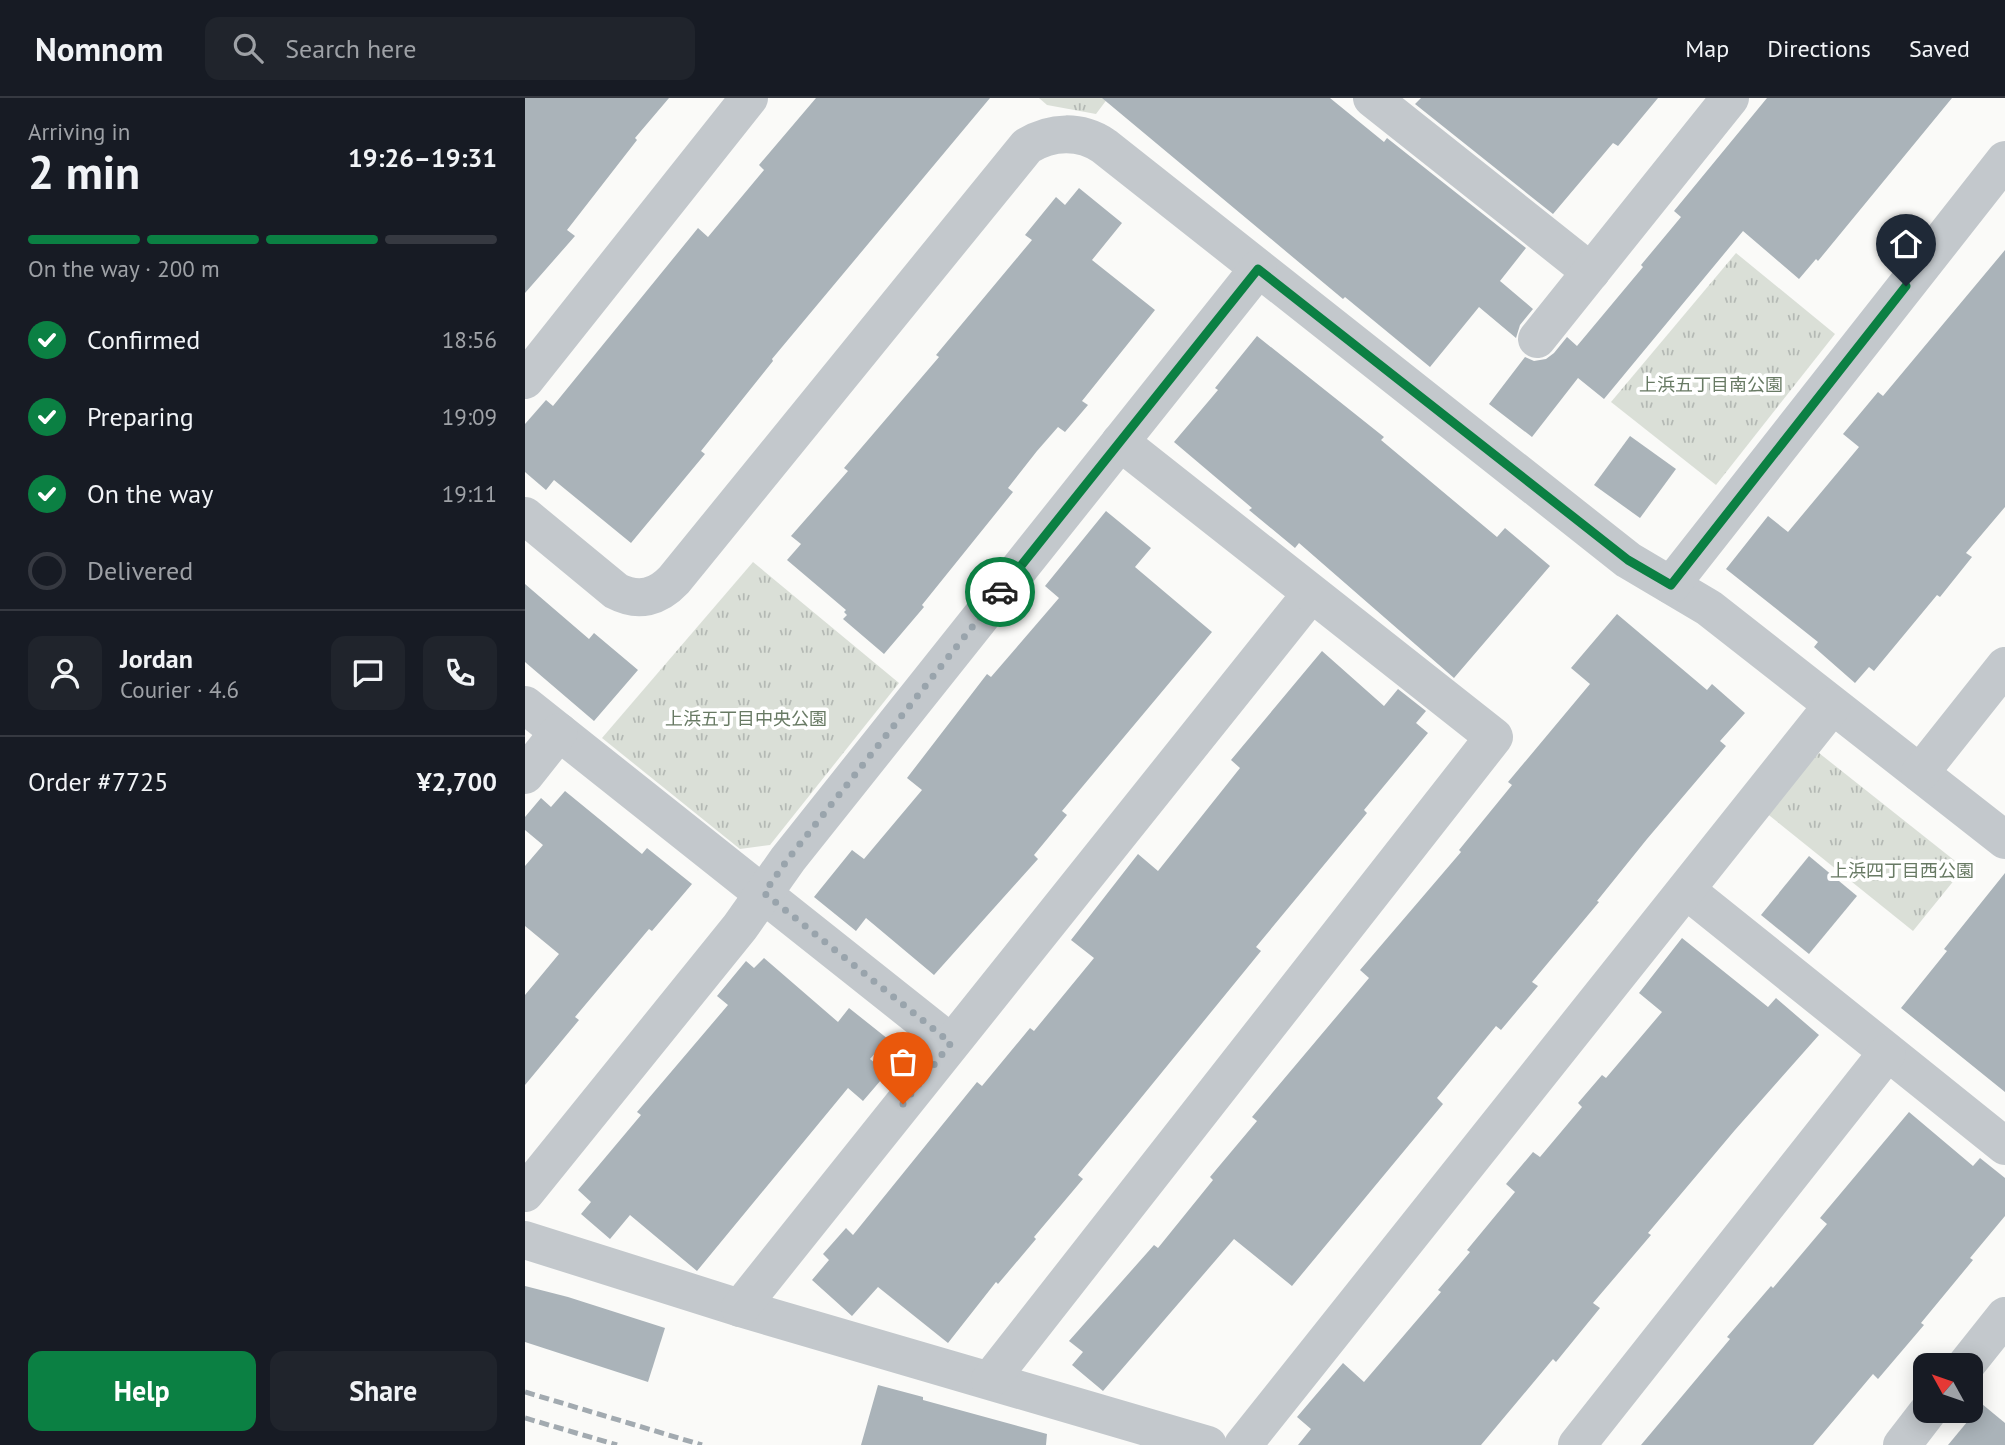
<!DOCTYPE html>
<meta charset="utf-8">
<style>
:root{--surface:#171b24;--page:#20242c;--text:#f1f3f6;--muted:#9ea1a6;--line:#363941;--accent:#0b8043}
body{margin:0;font-family:"PT Sans","Noto Sans JP",sans-serif;background:var(--page);color:var(--text);height:100vh;display:flex;flex-direction:column;font-size:26px;white-space:nowrap}
*{box-sizing:border-box;margin:0}
p{font-size:23px;color:var(--muted)}
.icon{flex:none;width:38px;height:38px;fill:none;stroke:currentColor;stroke-width:2;stroke-linecap:round;stroke-linejoin:round}
.map{position:relative;flex:1;overflow:hidden}
.details{display:flex;flex-direction:column;background:var(--surface);width:525px}
.details>*{flex:none}
.needle{width:46px;rotate:310deg}
.tools{position:absolute;left:1388px;top:1255px;display:grid;gap:14px}
.tools a{display:grid;place-items:center;width:70px;height:70px;border-radius:14px;background:var(--surface);box-shadow:0 4px 18px #0003;font-size:35px}
.pin{position:absolute;display:grid;place-items:center;width:60px;height:60px;color:#fff;margin:-72px -30px;border-radius:50% 50% 50% 0;rotate:-45deg;box-shadow:0 0 7px #0007}
.pin .icon{rotate:45deg}
.courier{position:absolute;display:grid;place-items:center;width:70px;height:70px;margin:-35px;border:5px solid #0b8043;border-radius:50%;background:#fff;color:#222;box-shadow:0 2px 9px #0007}
.headline em{font-style:normal;font-weight:800}
.headline div{display:flex;flex-direction:column-reverse}
.headline{display:flex;align-items:center;justify-content:space-between;height:119px;padding:0 28px}
h1{font-size:46px;font-weight:800;line-height:52px}
.bar{display:grid;grid-template-columns:repeat(4,1fr);gap:10px 7px;align-content:center;height:84px;padding:0 28px}
.bar i{height:9px;border-radius:5px;background:var(--line)}
.bar .active{background:var(--accent)}
.bar p{grid-column:span 4}
.line{display:flex;align-items:center;gap:18px;padding:0 28px;border-top:2px solid var(--line)}
.line div{flex:1}
.round{display:grid;place-items:center;flex:none;width:74px;height:74px;border-radius:14px;background:var(--page)}
ol{padding:0 28px;list-style:none}
li{display:flex;align-items:center;gap:21px;height:77px}
li p{margin-inline-start:auto}
li .icon{padding:7px;border-radius:50%;background:var(--accent);color:#fff;stroke-width:4}
li:last-child{color:var(--muted)}
li i{width:38px;height:38px;border:4px solid var(--line);border-radius:50%}
.button{display:flex;gap:14px;margin-top:auto;padding:14px 28px}
.button a{flex:1;height:80px;border-radius:14px;background:var(--accent);color:#fff;font-size:28px;font-weight:800;line-height:80px;text-align:center}
.button a+a{background:var(--page);color:var(--text)}
header{display:flex;align-items:center;gap:42px;box-sizing:border-box;height:98px;padding:0 35px;background:var(--surface);border-bottom:2px solid var(--line)}
header strong{font-size:33px}
nav{display:flex;gap:38px;margin-inline-start:auto;font-size:24px}
.search{width:490px;height:63px;background:var(--page);display:flex;align-items:center;gap:18px;box-sizing:border-box;padding:0 24px;border-radius:14px;color:var(--muted);font-size:26px}
main{display:flex;flex:1;min-height:0}
.map>svg:first-child{display:block}
.park{fill:url(#park-tufts)}
.building{fill:#aab3b9}
.lines{fill:none;stroke-linecap:round;stroke-linejoin:round}
.minor{stroke:#c3c8cc;stroke-width:38}
.rail{stroke:#a2aab0;stroke-width:5;stroke-dasharray:10 5;stroke-linecap:butt}
.done{stroke:#99a4ac;stroke-width:7;stroke-dasharray:0 12.6}
.route{stroke:#0b8043;stroke-width:9}
.labels{text-anchor:middle;stroke-width:7;stroke-linejoin:round;paint-order:stroke}
.park-label{font-size:18px;fill:#687a64;stroke:#fff}
</style>
<header>
<strong>Nomnom</strong>
<div class="search"><svg class="icon" aria-label="search" viewBox="0 0 24 24"><circle cx="10" cy="10" r="6"/><path d="M15 15l6 6"/></svg>Search here</div>
<nav><a>Map</a><a>Directions</a><a>Saved</a></nav>
</header>
<main>
<section class="details">
<div class="headline"><div><h1>2 min</h1><p>Arriving in</p></div><em>19:26–19:31</em></div>
<div class="bar"><i class="active"></i><i class="active"></i><i class="active"></i><i></i><p>On the way · 200 m</p></div>
<ol>
<li><svg class="icon" aria-label="check" viewBox="0 0 24 24"><path d="M5 12l5 5 9-10"/></svg>Confirmed<p>18:56</p></li>
<li><svg class="icon" aria-label="check" viewBox="0 0 24 24"><path d="M5 12l5 5 9-10"/></svg>Preparing<p>19:09</p></li>
<li><svg class="icon" aria-label="check" viewBox="0 0 24 24"><path d="M5 12l5 5 9-10"/></svg>On the way<p>19:11</p></li>
<li><i></i>Delivered</li>
</ol>
<div class="line" style="height:126px"><a class="round"><svg class="icon" aria-label="person" viewBox="0 0 24 24"><circle cx="12" cy="8" r="4"/><path d="M4 21q1-7 8-7t8 7"/></svg></a><div><b>Jordan</b><p>Courier · 4.6</p></div><a class="round"><svg class="icon" aria-label="chat" viewBox="0 0 24 24"><path d="M4 5h16v11H9l-5 4z"/></svg></a><a class="round"><svg class="icon" aria-label="phone" viewBox="0 0 24 24"><path d="M5 4h4l2 5-3 2q2 4 5 5l2-3 5 2v4C11 20 4 13 5 4z"/></svg></a></div>
<div class="line" style="height:91px"><div>Order #7725</div><b>¥2,700</b></div>
<div class="button"><a>Help</a><a>Share</a></div>
</section>
<div class="map">
<svg width="1480" height="1347" viewBox="0 0 1480 1347">
<defs>
<pattern id="park-tufts" width="24" height="20" patternUnits="userSpaceOnUse" patternTransform="scale(1.75)"><rect width="24" height="20" fill="#dadfd7"/><path d="M3 7l-1-3M5 7V3M7 7l1-3M15 17l-1-3M17 17v-4M19 17l1-3" fill="none" stroke="#b4b9b4"/></pattern>
</defs>
<rect width="100%" height="100%" fill="#fafaf8"/>
<g class="park">
<path d="M514 0H583L571 16 522 7Z"/>
<path d="M1211 155 1310 236 1191 387 1086 304Z"/>
<path d="M228 464 374 585 245 747 215 751 77 640Z"/>
<path d="M1294 655 1439 770 1388 833 1240 714Z"/>
</g>
<g class="building">
<path d="M0 0H144L110 40 112 42 42 132 50 138 0 195Z"/>
<path d="M291 0H465L247 261 248 263 176 353 180 356 106 445 29 382 21 392 0 374V326L21 302 28 308 173 130 183 139 239 72 234 67Z"/>
<path d="M577 0H805L859 44 862 40 1001 150 975 183 1008 211 995 227 991 240 954 209 905 269 820 199 818 201Z"/>
<path d="M896 0H1133L1093 48 1088 45 1028 116 890 6Z"/>
<path d="M1242 0H1427L1293 163 1291 161 1274 181 1218 133 1079 301 1053 280 1007 339 964 306 1000 259 1009 263 1021 261 1029 255 1042 239 1052 248 1118 169 1116 167 1156 119 1149 113Z"/>
<path d="M554 90 597 125 567 162 630 212 557 303 563 307 540 334 533 329 512 353 483 390 488 394 397 507 399 509 359 556 318 521 322 517 319 514 321 512 262 462 276 446 266 438 323 373 319 370 414 259 411 257 507 142 500 137 531 99 540 107Z"/>
<path d="M1480 152V409L1441 455 1447 459 1415 499 1412 497 1349 573 1344 569 1330 585 1289 549 1293 544 1201 471 1243 418 1263 434 1334 349 1318 336 1353 294 1358 298Z"/>
<path d="M732 238 859 339 856 342 972 439 980 430 1025 468 929 580 774 445 770 450 724 412 727 410 649 344 693 292 690 290Z"/>
<path d="M1105 338 1151 371 1115 420 1069 387Z"/>
<path d="M581 413 626 450 610 469 687 534 537 713 542 717 509 757 513 761 409 877 341 820 331 833 289 799 327 752 339 761 397 692 382 680 462 576 466 579 534 500 520 488Z"/>
<path d="M0 486 64 541 69 535 113 572 69 623 0 564Z"/>
<path d="M1092 516 1182 592 1187 586 1220 615 1195 643 1201 648 1122 741 1072 803 1074 804 1007 884 1013 888 976 932 971 928 912 1000 918 1006 767 1188 709 1141 578 1293 547 1267 558 1254 544 1243 629 1147 633 1150 688 1082 685 1079 732 1023 727 1019 844 880 835 872 936 754 934 752 987 687 983 684 1065 586 1046 570Z"/>
<path d="M797 553 859 608 873 591 901 613 891 625 903 635 839 712 842 715 731 849 736 853 553 1077 558 1081 509 1139 511 1141 473 1186 471 1184 423 1245 353 1189 327 1218 287 1182 304 1162 298 1156 321 1130 328 1137 452 984 457 988 505 930 509 933 569 860 546 842 613 756 633 773 715 670 706 662Z"/>
<path d="M40 693 117 756 122 750 167 786 127 833 124 831 50 919 54 922 0 987V897L34 856 0 828V768L18 747 0 732V719L16 700 26 709Z"/>
<path d="M1284 758 1332 798 1284 856 1236 817Z"/>
<path d="M1480 775V994L1376 910 1422 853 1419 851Z"/>
<path d="M1157 840 1243 909 1251 900 1294 937 1210 1032 1123 1135 1126 1137 1068 1205 1075 1210 1031 1264 1028 1261 956 1347H773L786 1331 772 1319 818 1265 839 1284 916 1194 913 1192 945 1154 942 1152 990 1094 981 1086 1008 1054 1015 1059 1057 1009 1053 1005 1077 977 1081 980 1137 914 1114 895Z"/>
<path d="M239 860 313 924 324 910 363 941 345 961 362 975 338 1003 323 990 172 1173 105 1117 85 1141 56 1116 66 1104 53 1092 116 1017 112 1014 203 907 192 898 221 863 229 870Z"/>
<path d="M1384 1014 1448 1068 1455 1060 1480 1080V1118L1445 1160 1448 1162 1396 1225 1399 1227 1353 1281 1348 1276 1288 1347H1116L1205 1241 1202 1239 1246 1188 1248 1190 1302 1126 1295 1120Z"/>
<path d="M0 1188 43 1199 140 1230 123 1284 0 1244Z"/>
<path d="M353 1287 398 1299V1302L522 1336 521 1347H336Z"/>
<path d="M1457 1306 1480 1325V1347H1423Z"/>
</g>
<g class="lines">
<g class="minor">
<path d="M847 0 1066 174"/>
<path d="M1012 241 1205 0"/>
<path d="M0 282 224 0"/>
<path d="M0 418 91 493C114 505 133 499 149 482L502 48C527 33 555 32 579 48L1103 462 1184 510 1480 742"/>
<path d="M1146 487 1480 62"/>
<path d="M0 607 426 945"/>
<path d="M1395 675 1480 568"/>
<path d="M0 677 34 634"/>
<path d="M1161 792 1480 1048"/>
<path d="M0 1095 215 829 263 761 733 171"/>
<path d="M0 1142 215 1210 683 1347"/>
<path d="M215 1210 786 496"/>
<path d="M1441 1267 1480 1218"/>
<path d="M465 1282 969 639 595 344"/>
<path d="M718 1347 1307 608"/>
<path d="M1052 1347 1362 955"/>
<path d="M1377 1347 1404 1312"/>
</g>
<g class="rail">
<path d="M0 1294 177 1347"/>
<path d="M0 1320 92 1347"/>
</g>
</g>
<g class="lines">
<path class="done" d="M378 1006 426 945 239 795 263 761 475 494"/>
<path class="route" d="M475 494 733 171 1103 462 1146 487 1381 188"/>
</g>
<g class="labels">
<g class="park-label">
<text x="1186" y="293">上浜五丁目南公園</text>
<text x="221" y="627">上浜五丁目中央公園</text>
<text x="1377" y="779">上浜四丁目西公園</text>
</g>
</g>
</svg>
<div class="tools">
<a><svg class="needle" viewBox="-14 -14 28 28"><path d="M0-13l5 13h-10z" fill="#e53935"/><path d="M0 13l5-13h-10z" fill="#9ea1a6"/></svg></a>
</div>
<div class="pin" style="left:378px;top:1006px;background:#ea580c"><svg class="icon" aria-label="bag" viewBox="0 0 24 24"><path d="M5 8h14l-1 12H6zM9 8a3 3 0 0 1 6 0"/></svg></div>
<div class="pin" style="left:1381px;top:188px;background:#1f2937"><svg class="icon" aria-label="home" viewBox="0 0 24 24"><path d="M3 11l9-7 9 7M6 9v11h12V9"/></svg></div>
<div class="courier" style="left:475px;top:494px"><svg class="icon" aria-label="car" viewBox="0 0 24 24"><path d="M5 17H2v-5l4-1 3-4h7l3 4 3 1v5h-3M9 17h6M6 11h13"/><circle cx="7" cy="17" r="2"/><circle cx="17" cy="17" r="2"/></svg></div>
</div>
</main>
